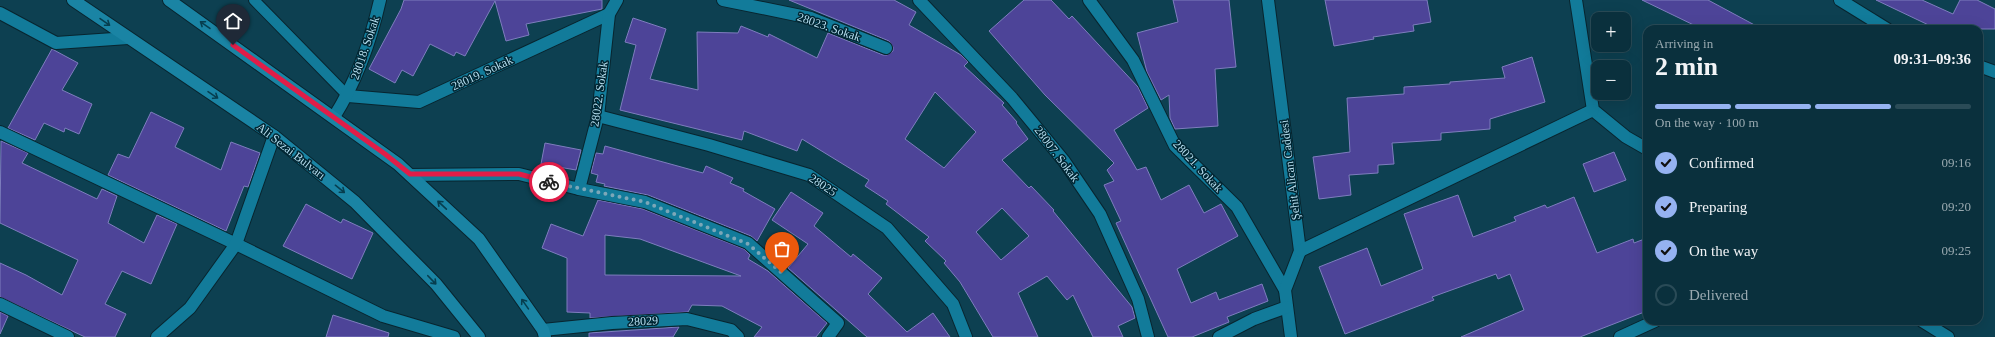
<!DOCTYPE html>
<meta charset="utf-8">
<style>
:root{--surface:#0a303d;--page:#183c48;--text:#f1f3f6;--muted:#99a9b0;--line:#2a4b57;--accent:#95b2f1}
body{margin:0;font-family:"Times New Roman",serif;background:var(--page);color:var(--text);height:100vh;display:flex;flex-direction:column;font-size:15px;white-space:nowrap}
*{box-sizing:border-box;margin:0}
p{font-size:13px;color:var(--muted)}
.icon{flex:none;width:22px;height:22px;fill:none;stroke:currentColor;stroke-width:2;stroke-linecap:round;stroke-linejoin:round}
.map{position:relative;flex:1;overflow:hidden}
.sheet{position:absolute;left:1643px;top:25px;width:340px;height:300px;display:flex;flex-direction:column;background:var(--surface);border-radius:12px;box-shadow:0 4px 16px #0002,0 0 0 1px var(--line)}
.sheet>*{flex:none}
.controls{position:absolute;left:1591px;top:12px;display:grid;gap:8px}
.controls a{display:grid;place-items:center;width:40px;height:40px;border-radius:8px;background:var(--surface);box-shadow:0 4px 16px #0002,0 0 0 1px var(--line);font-size:20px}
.pin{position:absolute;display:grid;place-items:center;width:34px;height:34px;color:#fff;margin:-41px -17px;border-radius:50% 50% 50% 0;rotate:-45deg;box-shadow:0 0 4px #0007}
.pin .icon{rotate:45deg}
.courier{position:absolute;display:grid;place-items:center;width:40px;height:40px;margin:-20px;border:3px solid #e11d48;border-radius:50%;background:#fff;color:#222;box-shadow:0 1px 5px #0007}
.headline em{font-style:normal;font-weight:700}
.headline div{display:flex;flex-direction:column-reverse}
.headline{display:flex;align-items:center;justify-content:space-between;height:68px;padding:0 12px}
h1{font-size:26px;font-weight:700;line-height:30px}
.bar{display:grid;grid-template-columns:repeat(4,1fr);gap:6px 4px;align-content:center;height:48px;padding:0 12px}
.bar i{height:5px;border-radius:3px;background:var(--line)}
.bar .active{background:var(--accent)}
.bar p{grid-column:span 4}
ol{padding:0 12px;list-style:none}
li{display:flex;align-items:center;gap:12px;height:44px}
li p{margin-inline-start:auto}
li .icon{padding:4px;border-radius:50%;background:var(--accent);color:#111;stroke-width:4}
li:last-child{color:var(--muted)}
li i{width:22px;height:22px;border:2px solid var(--line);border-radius:50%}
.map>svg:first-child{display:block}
.building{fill:#4d4498;stroke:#7e7dbe;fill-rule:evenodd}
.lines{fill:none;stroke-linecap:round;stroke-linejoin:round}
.lane-casing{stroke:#08252f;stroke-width:12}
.street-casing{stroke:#08252f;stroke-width:14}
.secondary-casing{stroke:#08252f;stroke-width:14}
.lane{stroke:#127b9a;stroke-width:10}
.street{stroke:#127b9a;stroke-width:12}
.secondary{stroke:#1a84a4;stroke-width:12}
.oneway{stroke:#063e4f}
.done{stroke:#7ba7b8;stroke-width:4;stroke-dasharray:0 7.2}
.route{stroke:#e11d48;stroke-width:5}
.labels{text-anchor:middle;stroke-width:3;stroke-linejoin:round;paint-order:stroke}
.street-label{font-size:12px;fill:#b6dff0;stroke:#002633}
</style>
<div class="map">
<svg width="1995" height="337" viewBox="0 0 1995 337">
<rect width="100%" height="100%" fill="#0d4051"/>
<g class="building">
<path d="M404 0H602V9L526 24 529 35 506 41 495 1 465 56 456 52 454 56 430 44 413 76 402 70 395 83 369 69 401 9Z"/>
<path d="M789 0H894L916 12 909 25 961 55 968 62 964 66 1004 103 1002 105 1017 122 1016 123 1028 139 1002 160 1029 188 1031 186 1054 210 1053 211 1132 307 1135 318 1118 326 1123 337H1093L1073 295 1067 300 1047 276 1018 293 1038 337H993L960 282 944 263 946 261 925 241 929 237 886 204 888 201 865 186 869 180 802 139 797 151 744 131 742 140 620 110 636 45 625 42 633 18 666 29 650 79 698 90 697 32 738 33 741 26 768 37 769 34 817 58 828 33 883 55H887L893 51V47L889 41ZM935 92 976 132 944 168 905 139ZM1002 208 1029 236 1001 260 976 232Z"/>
<path d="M1024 0H1051L1069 19 1072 16 1138 87 1148 108 1114 130 1137 170 1146 167 1161 200 1189 185 1204 213 1221 204 1238 236 1177 269 1191 303 1216 292 1219 300 1262 284 1268 301 1227 317 1229 322 1192 337H1168L1116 223 1121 221 1104 185 1114 181 1107 170 1114 163 1045 95 989 31Z"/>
<path d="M1173 0H1229L1236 67 1215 69 1218 126 1175 129 1170 118 1169 95 1161 100 1147 72 1137 33 1178 22Z"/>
<path d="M1325 0H1427L1431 22 1413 25 1414 31 1373 37 1374 39 1334 46Z"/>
<path d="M1642 0H1708L1762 29H1702Z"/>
<path d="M1876 0H1922L1953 14 1960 0H1977L1995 9V29H1937Z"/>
<path d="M52 49 78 63 62 90 92 104 79 134 65 128 64 132 44 123 35 140 8 128Z"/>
<path d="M1532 57 1545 102 1490 119V129L1441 133V140L1392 143 1394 164 1378 165V173L1349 175 1351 195 1319 199 1313 157 1350 152 1347 98 1404 94V87L1450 84V82L1505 78 1502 67Z"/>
<path d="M151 112 184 128 175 147 221 170 231 142 260 153 248 187 244 186 226 231 108 175 118 154 129 158Z"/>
<path d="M1 141 28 153 22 163 97 199 102 189 117 196 108 223 144 243 157 215 177 224 151 284 122 271 105 304 126 314 115 337H85L0 297V263L26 275 62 295 78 260 0 223Z"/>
<path d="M545 143 581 150 576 170 541 164Z"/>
<path d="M605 146 703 173 706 166 733 178 730 183 744 189 743 191 775 209 757 241 751 236 648 195 604 186 605 184 596 182 598 175 591 173 596 153 603 154Z"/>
<path d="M1614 152 1626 180 1594 192 1583 164Z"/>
<path d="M791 192 823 213 814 226 851 257 853 254 882 278 868 294 907 332 933 313 950 337H867L788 268 808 244 772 220Z"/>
<path d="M1458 195 1473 237 1516 221 1514 217 1545 205 1547 208 1574 197 1597 253 1633 239 1634 243 1647 238V311L1580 337H1461L1524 310 1510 274 1498 279 1496 274 1432 297 1434 300 1345 334 1319 267 1367 248 1381 286 1423 269 1404 214Z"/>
<path d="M598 200 643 209 744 249 750 255 748 259 768 271 827 323 816 337H754L762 327 722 306 692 305 688 312 590 318V313L567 312V258L542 248 551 224 583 236ZM605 235 640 239 741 276 605 275Z"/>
<path d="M306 204 341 223 343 219 373 233 352 279 283 246Z"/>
<path d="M0 312 8 316 0 334Z"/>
<path d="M333 315 389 333 388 337H326Z"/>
<path d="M679 327 673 337H589V333Z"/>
</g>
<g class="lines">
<defs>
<path id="lane" d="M254 0 348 96"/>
<g id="street">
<path d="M723 0 811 18 886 48"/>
<path d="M919 0 1012 98 1064 161 1100 214 1138 299 1148 337"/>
<path d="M1089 0 1133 60 1175 146 1237 207 1285 290"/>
<path d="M1268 0 1300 251 1285 290 1291 337"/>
<path d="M1576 0 1593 110 1626 137 1647 149"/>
<path d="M1840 0 1887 29"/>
<path d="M0 13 56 43 128 38"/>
<path d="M1979 66 1995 72"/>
<path d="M348 96 419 102 609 14"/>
<path d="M598 116 709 145 809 175 887 228 953 304 966 337"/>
<path d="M334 117C356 82 371 40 380 0"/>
<path d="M0 132 236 244 383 316 454 337"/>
<path d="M410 175 519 174 579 189 645 202 748 243 838 323 828 337"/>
<path d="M579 189 598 116 609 14 617 0"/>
<path d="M1300 251 1593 110"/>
<path d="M0 304 68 337"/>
<path d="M1922 321 1948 337"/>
<path d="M543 330 612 323 687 319 731 330 738 337"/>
<path d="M157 337 190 308 236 244 274 136"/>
<path d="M1219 337 1254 319 1287 307"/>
<path d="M1620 337 1655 321"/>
</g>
<g id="secondary">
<path d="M73 0 274 136 355 202 436 284 479 337"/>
<path d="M169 0 398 164 479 239 543 330 545 337"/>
</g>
</defs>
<use href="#lane" class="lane-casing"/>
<use href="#street" class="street-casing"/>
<use href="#secondary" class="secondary-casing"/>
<use href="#lane" class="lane"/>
<use href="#street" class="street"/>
<use href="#secondary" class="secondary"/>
</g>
<defs><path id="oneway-shaft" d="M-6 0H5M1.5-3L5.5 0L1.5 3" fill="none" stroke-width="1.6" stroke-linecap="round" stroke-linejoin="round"/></defs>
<g class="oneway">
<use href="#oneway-shaft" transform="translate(105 22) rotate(35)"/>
<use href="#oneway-shaft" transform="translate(205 25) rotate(-145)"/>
<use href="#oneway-shaft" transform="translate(213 95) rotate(34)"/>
<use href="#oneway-shaft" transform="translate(340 189) rotate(39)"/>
<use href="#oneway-shaft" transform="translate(442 205) rotate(-137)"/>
<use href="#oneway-shaft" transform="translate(432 280) rotate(46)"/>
<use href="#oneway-shaft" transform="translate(525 304) rotate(-125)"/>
</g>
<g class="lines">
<path class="done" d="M549 182 645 202 748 244 782 273"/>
<path class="route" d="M233 45 385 154 410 174H519L549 182"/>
</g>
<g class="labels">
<g class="street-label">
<text transform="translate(829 27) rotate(19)" y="4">28023. Sokak</text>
<text transform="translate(365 48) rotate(-71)" y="4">28018. Sokak</text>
<text transform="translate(482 73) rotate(-25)" y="4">28019. Sokak</text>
<text transform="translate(599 94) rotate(-82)" y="4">28022. Sokak</text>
<text transform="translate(291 151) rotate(38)" y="4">Ali Sezai Bulvarı</text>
<text transform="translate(1057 154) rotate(53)" y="4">28007. Sokak</text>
<text transform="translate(1198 166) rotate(47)" y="4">28021. Sokak</text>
<text transform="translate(1290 170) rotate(-97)" y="4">Şehit Alican Caddesi</text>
<text transform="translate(823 185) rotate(33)" y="4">28025</text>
<text transform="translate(643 321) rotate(-3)" y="4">28029</text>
</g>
</g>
</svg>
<div class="controls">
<a>+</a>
<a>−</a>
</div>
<div class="pin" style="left:782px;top:273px;background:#ea580c"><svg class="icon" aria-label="bag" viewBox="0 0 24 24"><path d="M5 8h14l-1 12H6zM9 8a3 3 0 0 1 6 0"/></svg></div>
<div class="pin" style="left:233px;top:45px;background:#1f2937"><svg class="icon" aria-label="home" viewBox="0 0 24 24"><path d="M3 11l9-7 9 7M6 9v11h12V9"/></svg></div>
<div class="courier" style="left:549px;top:182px"><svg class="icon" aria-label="bike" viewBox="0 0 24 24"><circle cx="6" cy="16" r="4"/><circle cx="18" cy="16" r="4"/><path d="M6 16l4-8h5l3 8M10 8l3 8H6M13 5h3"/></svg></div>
<section class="sheet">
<div class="headline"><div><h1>2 min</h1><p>Arriving in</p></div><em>09:31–09:36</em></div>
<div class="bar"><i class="active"></i><i class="active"></i><i class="active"></i><i></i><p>On the way · 100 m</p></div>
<ol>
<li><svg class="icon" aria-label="check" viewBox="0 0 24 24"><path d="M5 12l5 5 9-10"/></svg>Confirmed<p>09:16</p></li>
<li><svg class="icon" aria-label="check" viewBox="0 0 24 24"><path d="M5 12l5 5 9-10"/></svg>Preparing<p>09:20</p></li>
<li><svg class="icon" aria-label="check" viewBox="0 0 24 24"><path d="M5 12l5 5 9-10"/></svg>On the way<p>09:25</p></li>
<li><i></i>Delivered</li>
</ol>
</section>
</div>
